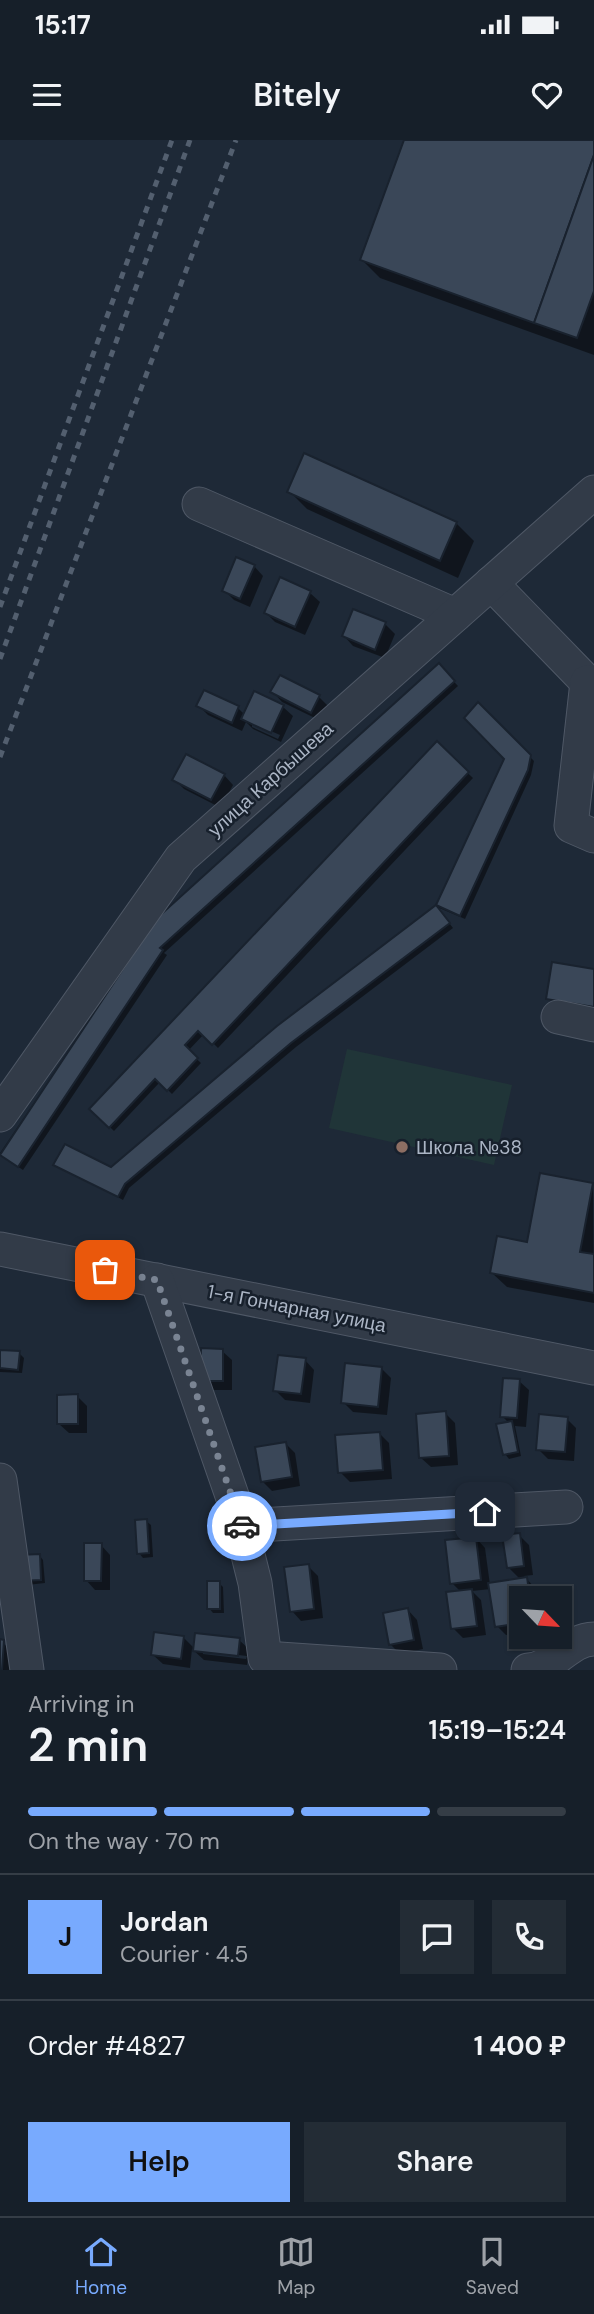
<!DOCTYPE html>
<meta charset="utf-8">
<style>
:root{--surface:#161f29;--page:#232c35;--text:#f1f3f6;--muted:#9ea2a8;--line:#353d46;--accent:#78aafe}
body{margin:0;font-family:"DM Sans",sans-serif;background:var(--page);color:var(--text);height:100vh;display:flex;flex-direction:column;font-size:26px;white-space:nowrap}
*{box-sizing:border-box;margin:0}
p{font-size:23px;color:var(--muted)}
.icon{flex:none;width:38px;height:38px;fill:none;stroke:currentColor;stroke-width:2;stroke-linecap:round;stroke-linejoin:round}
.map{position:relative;height:1530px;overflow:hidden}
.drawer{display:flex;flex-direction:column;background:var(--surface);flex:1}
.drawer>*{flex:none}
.needle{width:46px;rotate:115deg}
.tools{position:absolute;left:509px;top:1446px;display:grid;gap:14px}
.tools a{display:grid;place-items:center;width:63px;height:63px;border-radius:0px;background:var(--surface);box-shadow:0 2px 5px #0004,0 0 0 2px var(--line);font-size:35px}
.pin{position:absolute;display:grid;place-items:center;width:60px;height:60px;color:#fff;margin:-30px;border-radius:14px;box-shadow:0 4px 10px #0006}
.courier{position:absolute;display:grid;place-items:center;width:70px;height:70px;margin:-35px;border:5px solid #78aafe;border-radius:50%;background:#fff;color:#222;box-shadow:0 2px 9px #0007}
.head em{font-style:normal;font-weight:600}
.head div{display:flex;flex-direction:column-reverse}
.head{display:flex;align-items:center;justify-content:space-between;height:119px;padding:0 28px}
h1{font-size:46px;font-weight:600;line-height:52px}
.bar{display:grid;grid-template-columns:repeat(4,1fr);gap:10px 7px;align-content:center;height:84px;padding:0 28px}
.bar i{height:9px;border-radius:5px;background:var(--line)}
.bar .on{background:var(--accent)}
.bar p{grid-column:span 4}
.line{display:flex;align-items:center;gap:18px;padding:0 28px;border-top:2px solid var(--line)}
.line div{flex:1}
.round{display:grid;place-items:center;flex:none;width:74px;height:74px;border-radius:0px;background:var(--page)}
.cta{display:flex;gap:14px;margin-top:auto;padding:14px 28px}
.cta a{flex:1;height:80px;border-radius:0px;background:var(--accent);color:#111;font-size:28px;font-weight:600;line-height:80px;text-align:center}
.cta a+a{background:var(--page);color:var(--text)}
.status{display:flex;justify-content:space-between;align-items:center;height:49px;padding:0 35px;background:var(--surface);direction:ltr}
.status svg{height:19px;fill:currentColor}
header{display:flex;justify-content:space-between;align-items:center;height:91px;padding:0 28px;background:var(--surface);font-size:32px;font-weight:600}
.menu{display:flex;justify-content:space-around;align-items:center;height:98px;border-top:2px solid var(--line);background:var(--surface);font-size:19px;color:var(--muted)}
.menu a{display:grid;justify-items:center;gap:4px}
.menu .on{color:var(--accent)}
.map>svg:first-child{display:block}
.green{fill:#203538}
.shadow{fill:#0007;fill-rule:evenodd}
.building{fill:#3a4758;stroke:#19222e;stroke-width:2}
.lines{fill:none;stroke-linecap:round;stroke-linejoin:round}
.minor-casing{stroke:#4f5866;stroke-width:35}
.minor{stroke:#323b48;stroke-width:33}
.rail{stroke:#535f6f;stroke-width:5;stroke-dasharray:7 7;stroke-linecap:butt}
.done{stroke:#7a8493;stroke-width:7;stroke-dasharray:0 12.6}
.route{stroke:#78aafe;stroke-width:9}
.education-dot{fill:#8d6e63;stroke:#17202c;stroke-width:2.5}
.labels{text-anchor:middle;stroke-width:5;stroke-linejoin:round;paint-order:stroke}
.street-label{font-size:19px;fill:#abb5c5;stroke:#17202c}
.poi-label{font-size:19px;fill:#abb5c5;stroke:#17202c;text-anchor:start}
</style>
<div class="status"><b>15:17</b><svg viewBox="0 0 49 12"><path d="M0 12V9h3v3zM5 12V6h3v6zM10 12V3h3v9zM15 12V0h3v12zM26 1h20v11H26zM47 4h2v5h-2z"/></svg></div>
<header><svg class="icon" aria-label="menu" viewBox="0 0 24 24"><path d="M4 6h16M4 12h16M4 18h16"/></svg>Bitely<svg class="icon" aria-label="heart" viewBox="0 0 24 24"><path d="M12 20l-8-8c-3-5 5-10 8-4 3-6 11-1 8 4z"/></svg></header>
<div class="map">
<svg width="594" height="1530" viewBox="0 0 594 1530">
<rect width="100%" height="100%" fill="#1e2937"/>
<path class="green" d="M347 909 512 945 494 1025 329 988Z"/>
<g class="shadow">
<path d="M406 0H594V215L380 138 362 120Z"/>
<path d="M289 351 456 383 474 401 458 438 307 369Z"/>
<path d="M254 426 263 436 250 467 234 460 224 450Z"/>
<path d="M310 453 320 462 305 495 275 482 266 473Z"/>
<path d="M385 484 395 494 385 518 353 506 344 496Z"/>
<path d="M439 526 458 546 164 813 167 815 23 1030 5 1018 0 1013 146 798Z"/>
<path d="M205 552 238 568 245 575 283 567 293 576 281 602 253 589 246 582 242 591 208 575 199 566ZM252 583 280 595 278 599 252 587Z"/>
<path d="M273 552 319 557 328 566 321 581 282 562Z"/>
<path d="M478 564 534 621 531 635 465 779 437 767 506 619Z"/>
<path d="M437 604 473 638 218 908 204 894 188 911 201 923 172 954 160 942 114 991 91 969Z"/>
<path d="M224 635 233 645 221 668 184 649 174 639Z"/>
<path d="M437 767 453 788 296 907 129 1048 123 1060 55 1024 111 1029Z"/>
<path d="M593 1045 594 1163 507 1147 492 1133Z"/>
<path d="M222 1211 232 1220V1250H212L202 1240Z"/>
<path d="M0 1212 19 1213 24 1218 22 1233 0 1232Z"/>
<path d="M305 1220 314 1230 310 1263 285 1260 275 1250Z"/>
<path d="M381 1228 391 1238 387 1275 353 1272 343 1262Z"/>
<path d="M519 1241 529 1250 526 1287 515 1286 521 1316 509 1319 505 1314 509 1283 502 1276Z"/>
<path d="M77 1256 87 1266V1293H69L59 1284Z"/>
<path d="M445 1273 455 1283 458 1325 431 1327 421 1318Z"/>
<path d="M567 1279 576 1288 574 1321 548 1319 538 1309Z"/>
<path d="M380 1294 389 1303 392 1339 350 1342 340 1332Z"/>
<path d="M286 1304 295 1313 300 1346 272 1351 262 1341Z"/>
<path d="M146 1381 151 1385 153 1417 143 1418 139 1413Z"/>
<path d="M519 1395 529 1405 533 1435 524 1436 536 1449 538 1458H522V1493L506 1495 497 1486 491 1449 472 1451 481 1460 486 1495 463 1498 453 1488 461 1452 452 1443 476 1398 485 1408 490 1445 521 1440 508 1427Z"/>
<path d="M101 1405 110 1415V1450H95L86 1440Z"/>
<path d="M39 1415 43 1420 45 1443 27 1445Z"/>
<path d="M308 1426 318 1436 323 1478 301 1481 292 1471Z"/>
<path d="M219 1443 223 1447 224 1473H213L209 1468Z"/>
<path d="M408 1470 417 1480 423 1509 400 1514 390 1504Z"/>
<path d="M183 1497 195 1509 239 1500 249 1509 247 1525 204 1520 192 1509 190 1528 163 1524 153 1515ZM203 1511 247 1516 246 1519 203 1514Z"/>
<path d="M0 1501 13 1511 11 1530H0Z"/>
</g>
<g class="building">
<path d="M404 0H594V15L534 183 360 120Z"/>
<path d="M594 15V151L577 198 534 183Z"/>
<path d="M304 313 457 382 440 421 287 352Z"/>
<path d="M236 417 255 425 240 459 222 451Z"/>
<path d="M280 437 311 451 295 487 264 473Z"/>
<path d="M353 469 386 482 375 510 342 496Z"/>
<path d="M439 523 455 541 160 808 163 810 18 1027 0 1015 144 797 147 787Z"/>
<path d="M280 535 320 555 311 573 270 552Z"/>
<path d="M204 550 239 566 232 583 196 566Z"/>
<path d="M254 551 284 565 271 593 241 579Z"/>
<path d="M478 562 531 615 528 630 460 776 436 765 504 619 464 578Z"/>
<path d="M437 601 469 632 212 905 198 891 185 905 198 918 167 951 155 939 109 988 89 969Z"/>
<path d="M186 614 225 634 211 660 172 640Z"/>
<path d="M436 765 450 783 291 903 125 1044 118 1057 53 1025 65 1004 111 1027 277 886Z"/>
<path d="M552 822 594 829V867L546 859Z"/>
<path d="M540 1033 593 1043 580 1112 594 1114V1153L490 1133 497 1096 527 1102Z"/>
<path d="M201 1208 223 1209V1241H200Z"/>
<path d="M0 1210 20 1211 18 1230 0 1228Z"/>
<path d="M278 1215 306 1218 301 1254 273 1251Z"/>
<path d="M345 1223 382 1227 378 1267 341 1263Z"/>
<path d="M503 1238 520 1239 517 1278 500 1277Z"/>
<path d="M78 1254V1284H57V1255Z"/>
<path d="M446 1271 449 1316 419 1318 416 1274Z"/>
<path d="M539 1274 568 1277 565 1312 536 1310Z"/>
<path d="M512 1281 518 1312 503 1315 496 1284Z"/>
<path d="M380 1292 383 1330 338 1333 335 1295Z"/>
<path d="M286 1302 292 1337 261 1342 255 1307Z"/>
<path d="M147 1379 149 1413 137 1414 135 1380Z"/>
<path d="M520 1393 524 1426 507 1428 502 1395Z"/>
<path d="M476 1397 481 1440 450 1444 445 1400Z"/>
<path d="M84 1403H102L101 1441H84Z"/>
<path d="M40 1414 41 1440 20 1441 18 1415Z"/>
<path d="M309 1424 314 1469 290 1472 284 1427Z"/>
<path d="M527 1437 530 1458H522V1483L495 1487 488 1443Z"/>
<rect x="207" y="1441" width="13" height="28"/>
<path d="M472 1449 477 1486 451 1489 446 1452Z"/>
<path d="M408 1468 414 1500 389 1505 383 1473Z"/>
<path d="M154 1492 184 1496 181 1519 151 1515Z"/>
<path d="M195 1493 240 1498 238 1516 193 1511Z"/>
<path d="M0 1499 4 1500 2 1530H0Z"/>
</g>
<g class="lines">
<defs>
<g id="minor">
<path d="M199 364 455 475"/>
<path d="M491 443 587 542 594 545"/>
<path d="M587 542 571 686 594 696"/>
<path d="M558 877 594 885"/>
<path d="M0 975 181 718 594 352"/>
<path d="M0 1109 594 1228"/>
<path d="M157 1140 236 1367 255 1443 265 1518 440 1530"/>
<path d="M0 1340 27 1530"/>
<path d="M241 1386 566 1367"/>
<path d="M528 1530C554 1529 568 1499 594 1499"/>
</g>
</defs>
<use href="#minor" class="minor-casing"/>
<use href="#minor" class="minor"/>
<g class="rail">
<path d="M0 467 172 0"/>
<path d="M0 519 190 0"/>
<path d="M0 617 236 0"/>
</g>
</g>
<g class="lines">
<path class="done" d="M105 1130 157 1140 242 1386"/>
<path class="route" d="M242 1386 485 1372"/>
</g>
<circle class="education-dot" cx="402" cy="1007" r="7"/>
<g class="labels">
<g class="street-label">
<text transform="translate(270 639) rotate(-42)" y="7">улица Карбышева</text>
<text transform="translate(297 1168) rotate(11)" y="7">1-я Гончарная улица</text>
</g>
<g class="poi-label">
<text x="416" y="1014">Школа №38</text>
</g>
</g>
</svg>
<div class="tools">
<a><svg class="needle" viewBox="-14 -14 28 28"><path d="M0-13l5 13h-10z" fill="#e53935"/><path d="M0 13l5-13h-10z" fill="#9ea2a8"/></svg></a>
</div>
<div class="pin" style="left:105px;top:1130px;background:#ea580c"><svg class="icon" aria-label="bag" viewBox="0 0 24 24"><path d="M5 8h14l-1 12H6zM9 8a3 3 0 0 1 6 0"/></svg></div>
<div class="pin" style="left:485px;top:1372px;background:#1f2937"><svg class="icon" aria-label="home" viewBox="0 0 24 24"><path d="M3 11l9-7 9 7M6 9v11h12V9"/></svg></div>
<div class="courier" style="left:242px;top:1386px"><svg class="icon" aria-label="car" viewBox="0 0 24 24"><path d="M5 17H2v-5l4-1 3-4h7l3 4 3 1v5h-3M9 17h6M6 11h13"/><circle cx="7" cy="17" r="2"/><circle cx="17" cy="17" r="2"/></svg></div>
</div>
<section class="drawer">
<div class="head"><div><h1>2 min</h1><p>Arriving in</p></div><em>15:19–15:24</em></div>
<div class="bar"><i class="on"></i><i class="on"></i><i class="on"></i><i></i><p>On the way · 70 m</p></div>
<div class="line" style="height:126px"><b class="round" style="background:var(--accent);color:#111">J</b><div><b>Jordan</b><p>Courier · 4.5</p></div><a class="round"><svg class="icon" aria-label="chat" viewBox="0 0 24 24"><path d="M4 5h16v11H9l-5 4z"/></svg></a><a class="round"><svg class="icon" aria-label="phone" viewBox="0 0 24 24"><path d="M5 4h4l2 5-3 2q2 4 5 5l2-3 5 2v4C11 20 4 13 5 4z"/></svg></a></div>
<div class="line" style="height:91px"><div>Order #4827</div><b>1 400 ₽</b></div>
<div class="cta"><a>Help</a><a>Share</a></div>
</section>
<nav class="menu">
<a class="on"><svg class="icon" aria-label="home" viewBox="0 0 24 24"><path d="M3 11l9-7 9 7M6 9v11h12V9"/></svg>Home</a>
<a><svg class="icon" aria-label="map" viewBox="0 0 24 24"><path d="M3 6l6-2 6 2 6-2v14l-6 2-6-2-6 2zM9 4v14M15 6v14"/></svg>Map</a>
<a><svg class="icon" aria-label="saved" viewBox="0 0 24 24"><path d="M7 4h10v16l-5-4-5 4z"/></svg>Saved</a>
</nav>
